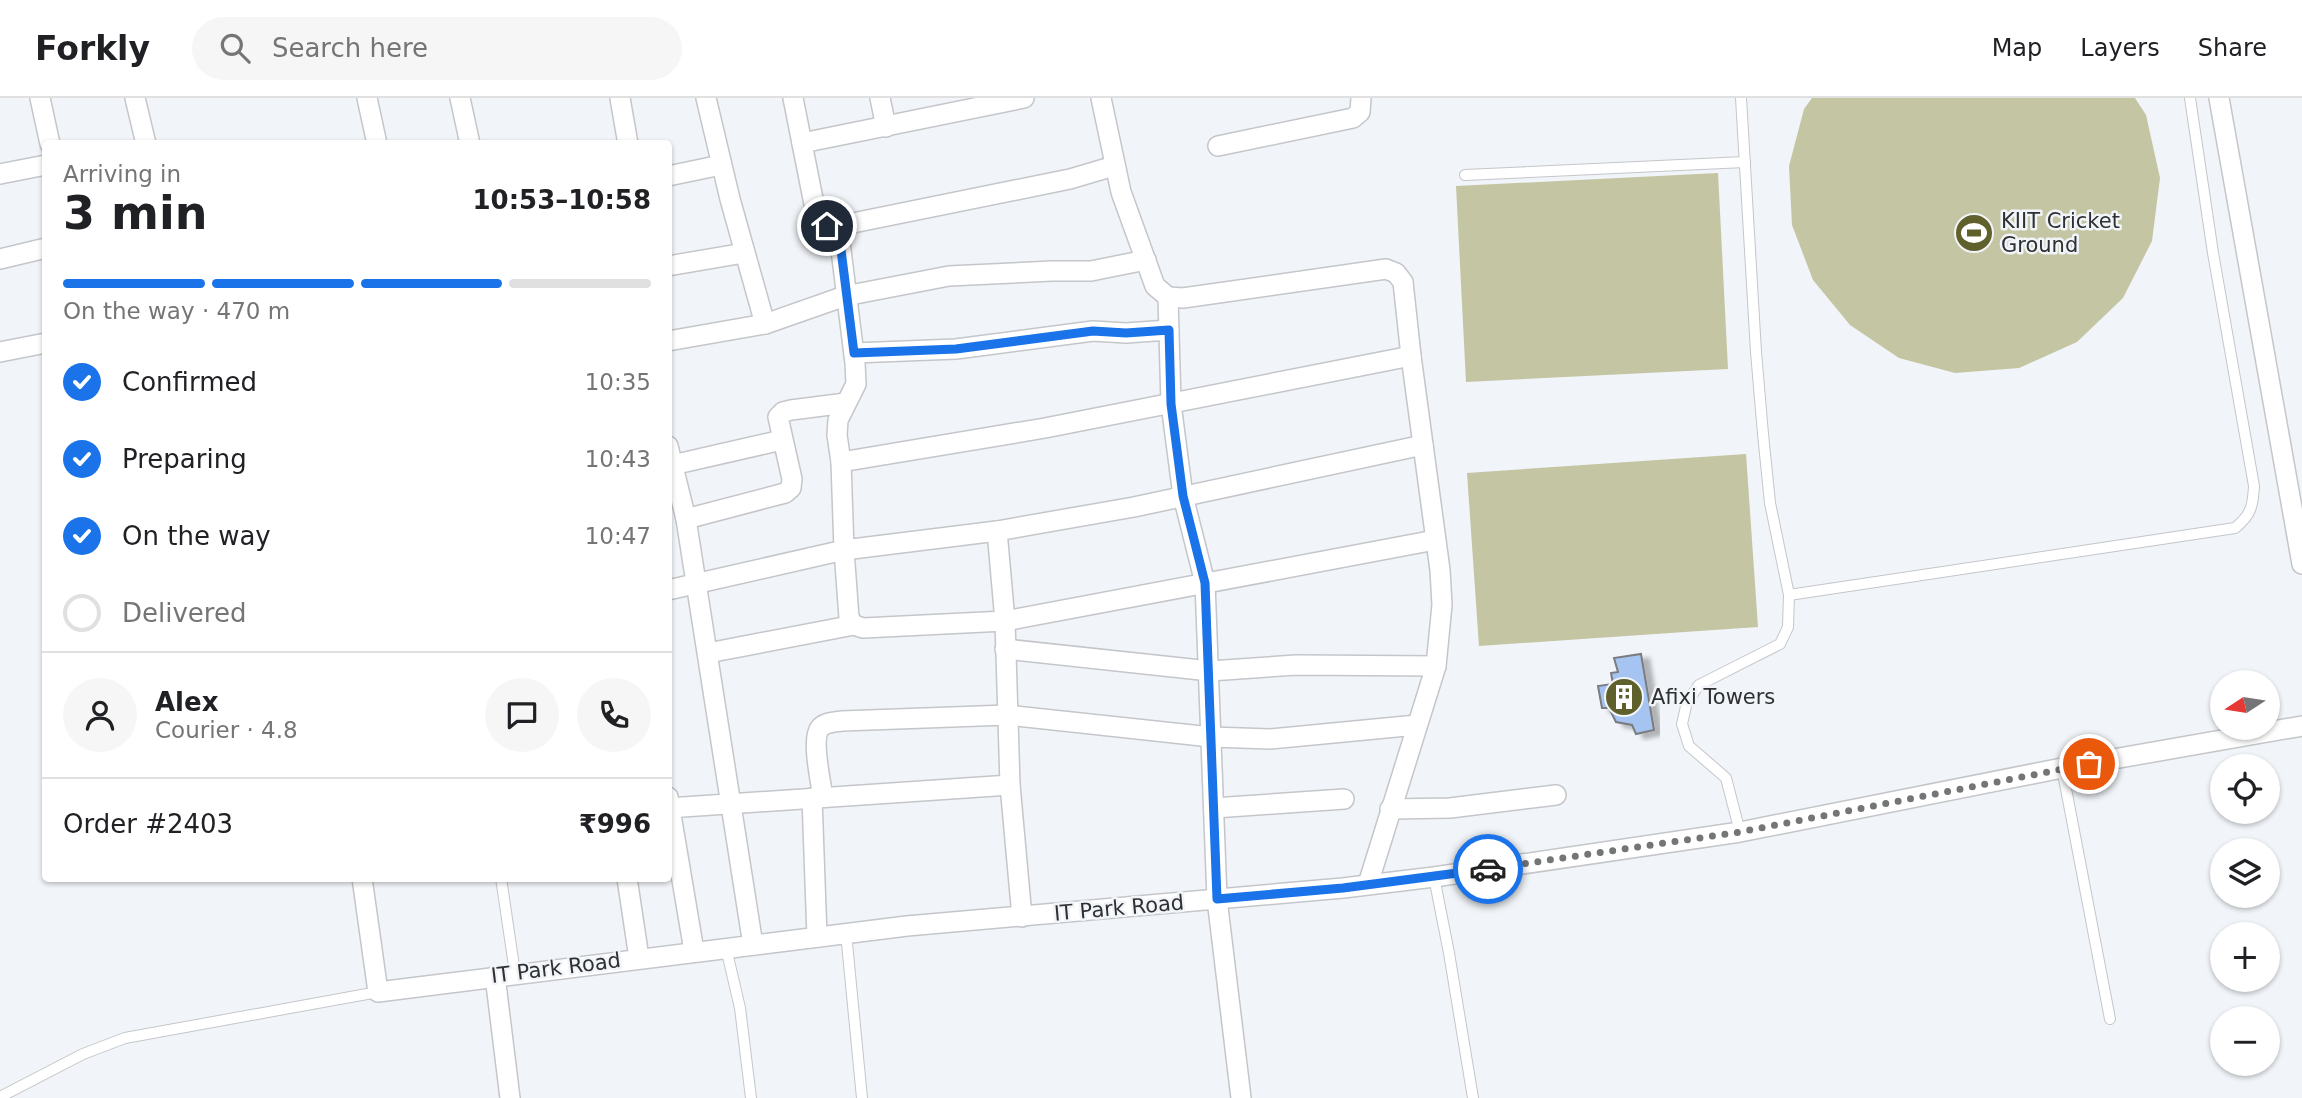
<!DOCTYPE html>
<meta charset="utf-8">
<style>
:root{--surface:#fff;--page:#f6f6f6;--text:#202124;--muted:#757577;--line:#e0e0e0;--accent:#1a73e8}
body{margin:0;font-family:"DejaVu Sans",sans-serif;background:var(--page);color:var(--text);height:100vh;display:flex;flex-direction:column;font-size:26px;white-space:nowrap}
*{box-sizing:border-box;margin:0}
p{font-size:23px;color:var(--muted)}
.icon{flex:none;width:38px;height:38px;fill:none;stroke:currentColor;stroke-width:2;stroke-linecap:round;stroke-linejoin:round}
.map{position:relative;flex:1;overflow:hidden}
.panel{position:absolute;left:42px;top:42px;width:630px;height:742px;display:flex;flex-direction:column;background:var(--surface);border-radius:7px;box-shadow:0 2px 5px #0004}
.panel>*{flex:none}
.needle{width:46px;rotate:258deg}
.fabs{position:absolute;left:2210px;top:572px;display:grid;gap:14px}
.fabs a{display:grid;place-items:center;width:70px;height:70px;border-radius:50%;background:var(--surface);box-shadow:0 2px 5px #0004;font-size:35px}
.pin{position:absolute;display:grid;place-items:center;width:60px;height:60px;color:#fff;margin:-30px;border:4px solid #fff;border-radius:50%;box-shadow:0 2px 7px #0007}
.courier{position:absolute;display:grid;place-items:center;width:70px;height:70px;margin:-35px;border:5px solid #1a73e8;border-radius:50%;background:#fff;color:#222;box-shadow:0 2px 9px #0007}
.summary em{font-style:normal;font-weight:700}
.summary div{display:flex;flex-direction:column-reverse}
.summary{display:flex;align-items:center;justify-content:space-between;height:119px;padding:0 21px}
h1{font-size:46px;font-weight:700;line-height:52px}
.bar{display:grid;grid-template-columns:repeat(4,1fr);gap:10px 7px;align-content:center;height:84px;padding:0 21px}
.bar i{height:9px;border-radius:5px;background:var(--line)}
.bar .active{background:var(--accent)}
.bar p{grid-column:span 4}
.line{display:flex;align-items:center;gap:18px;padding:0 21px;border-top:2px solid var(--line)}
.line div{flex:1}
.round{display:grid;place-items:center;flex:none;width:74px;height:74px;border-radius:37px;background:var(--page)}
ol{padding:0 21px;list-style:none}
li{display:flex;align-items:center;gap:21px;height:77px}
li p{margin-inline-start:auto}
li .icon{padding:7px;border-radius:50%;background:var(--accent);color:#fff;stroke-width:4}
li:last-child{color:var(--muted)}
li i{width:38px;height:38px;border:4px solid var(--line);border-radius:50%}
header{display:flex;align-items:center;gap:42px;box-sizing:border-box;height:98px;padding:0 35px;background:var(--surface);border-bottom:2px solid var(--line)}
header strong{font-size:33px}
nav{display:flex;gap:38px;margin-inline-start:auto;font-size:24px}
.search{width:490px;height:63px;background:var(--page);display:flex;align-items:center;gap:18px;box-sizing:border-box;padding:0 24px;border-radius:38px;color:var(--muted);font-size:26px}
.map>svg:first-child{display:block}
.green{fill:#c4c5a3}
.building{fill:#a5c4f1;stroke:#7a7c80;stroke-width:2;filter:url(#shadow)}
.lines{fill:none;stroke-linecap:round;stroke-linejoin:round}
.lane-casing{stroke:#c4c6ca;stroke-width:12}
.street-casing{stroke:#c4c6ca;stroke-width:22}
.lane{stroke:#fff;stroke-width:10}
.street{stroke:#fff;stroke-width:19}
.done{stroke:#737577;stroke-width:7;stroke-dasharray:0 12.6}
.route{stroke:#1a73e8;stroke-width:9}
.labels{text-anchor:middle;stroke-width:5;stroke-linejoin:round;paint-order:stroke}
.poi-label{font-size:21px;fill:#2f3031;stroke:#f1f4f8;text-anchor:start}
.street-label{font-size:21px;fill:#2f3031;stroke:#f1f4f8}
</style>
<header>
<strong>Forkly</strong>
<div class="search"><svg class="icon" aria-label="search" viewBox="0 0 24 24"><circle cx="10" cy="10" r="6"/><path d="M15 15l6 6"/></svg>Search here</div>
<nav><a>Map</a><a>Layers</a><a>Share</a></nav>
</header>
<div class="map">
<svg width="2302" height="1000" viewBox="0 0 2302 1000">
<defs>
<filter id="shadow"><feDropShadow dx="8" dy="4.5" stdDeviation="2" flood-color="#0004"/></filter>
</defs>
<rect width="100%" height="100%" fill="#f1f4f8"/>
<g class="green">
<path d="M1812 0H2135L2146 17 2160 80 2152 143 2123 200 2077 244 2019 270 1955 275 1899 260 1850 227 1813 182 1792 127 1789 68 1804 11Z"/>
<path d="M1718 75 1728 271 1466 284 1456 88Z"/>
<path d="M1746 356 1758 529 1479 548 1467 375Z"/>
</g>
<path class="building" d="M1641 556 1654 632 1636 636 1632 627 1616 624 1609 610H1602L1598 588 1613 586 1611 575 1618 574 1614 560Z"/>
<g class="lines">
<defs>
<g id="lane">
<path d="M1465 77 1745 64"/>
<path d="M1789 497 2235 430C2251 417 2253 408 2254 388L2213 155 2190 0"/>
<path d="M2062 670 2110 921"/>
<path d="M1740 734 1726 680 1689 648 1682 626 1687 604 1699 587 1780 546 1788 529 1789 497 1770 405 1763 336 1756 254 1741 0"/>
<path d="M1434 779 1449 855 1473 1000"/>
<path d="M501 780 515 875"/>
<path d="M846 835 862 1000"/>
<path d="M726 850 740 910 751 1000"/>
<path d="M0 999 83 956 125 940 378 894"/>
</g>
<g id="street">
<path d="M40 0 50 46"/>
<path d="M135 0 146 46"/>
<path d="M367 0 377 46"/>
<path d="M460 0 470 46"/>
<path d="M620 0 628 46"/>
<path d="M706 0 730 101 765 226"/>
<path d="M793 0 816 116C822 126 826 128 838 128L1070 81 1114 68"/>
<path d="M880 0 886 29"/>
<path d="M1101 0 1121 94 1155 188 1168 199 1183 200 1386 171 1396 175 1403 184 1411 258 1440 472 1442 507 1436 568 1368 786"/>
<path d="M2219 0 2302 466"/>
<path d="M802 45 1024 0"/>
<path d="M1218 48 1353 20 1360 14 1361 0"/>
<path d="M0 76 46 67"/>
<path d="M668 78 721 67"/>
<path d="M838 128 855 265 856 286 838 322 837 337 841 364 844 452 849 520 854 527 863 530 1005 523 1435 442"/>
<path d="M0 161 46 150"/>
<path d="M668 168 744 155"/>
<path d="M1168 199 1171 306 1183 398 1205 485 1217 801 1241 1000"/>
<path d="M668 243 765 226 845 198 949 178 1052 173H1091L1146 162"/>
<path d="M0 254 46 245"/>
<path d="M854 255 956 251 1093 233 1126 235 1169 232"/>
<path d="M668 348 686 421 753 847"/>
<path d="M841 364 1045 330 1411 258"/>
<path d="M668 368 782 342"/>
<path d="M686 421 785 395 791 390 792 381 778 319 783 314 791 312 846 305"/>
<path d="M997 433 1005 523 1010 687 1022 819"/>
<path d="M668 492 844 452 997 433 1134 409 1423 347"/>
<path d="M1005 551 1210 573 1296 567 1436 568"/>
<path d="M708 555 854 527"/>
<path d="M668 699 694 853"/>
<path d="M823 699C821 685 811 641 820 630 825 624 835 624 842 623L1007 617 1211 639 1270 641 1417 627"/>
<path d="M812 700 817 839"/>
<path d="M668 710 1010 687"/>
<path d="M1214 710 1344 701"/>
<path d="M1390 711 1450 710 1556 697"/>
<path d="M362 780 378 894 907 828 1343 790 1434 779 1740 734 2062 670 2302 628"/>
<path d="M627 780 639 860"/>
<path d="M495 878 510 1000"/>
</g>
</defs>
<use href="#lane" class="lane-casing"/>
<use href="#street" class="street-casing"/>
<use href="#lane" class="lane"/>
<use href="#street" class="street"/>
</g>
<g class="lines">
<path class="done" d="M1488 771 1740 734 2089 666"/>
<path class="route" d="M827 128H838L854 255 956 251 1093 233 1126 235 1169 232 1171 306 1183 398 1205 485 1217 801 1343 790 1488 771"/>
</g>
<defs>
<symbol id="stadium-disc" viewBox="-11 -11 22 22"><circle r="9.5" fill="#60602d" stroke="#f1f4f8"/><path d="M0-5a6.5 5 0 1 0 0 10a6.5 5 0 1 0 0-10ZM-3.5-1.8h7v3.6h-7Z" fill="#fff"/></symbol>
<symbol id="building-disc" viewBox="-11 -11 22 22"><circle r="9.5" fill="#60602d" stroke="#f1f4f8"/><path d="M-4-6H4V6H1V3H-1V6H-4ZM-2.5-4.3h1.7v1.8h-1.7ZM.8-4.3h1.7v1.8H.8ZM-2.5-1h1.7V.8h-1.7ZM.8-1h1.7V.8H.8Z" fill="#fff"/></symbol>
</defs>
<g fill-rule="evenodd">
<use href="#stadium-disc" x="1952" y="113" width="44" height="44"/>
<use href="#building-disc" x="1602" y="577" width="44" height="44"/>
</g>
<g class="labels">
<g class="poi-label">
<text x="2001" y="130">KIIT Cricket<tspan x="2001" dy="24">Ground</tspan></text>
<text x="1651" y="606">Afixi Towers</text>
</g>
<g class="street-label">
<text transform="translate(1119 810) rotate(-5)" y="7">IT Park Road</text>
<text transform="translate(556 870) rotate(-7)" y="7">IT Park Road</text>
</g>
</g>
</svg>
<div class="fabs">
<a><svg class="needle" viewBox="-14 -14 28 28"><path d="M0-13l5 13h-10z" fill="#e53935"/><path d="M0 13l5-13h-10z" fill="#757577"/></svg></a>
<a><svg class="icon" aria-label="locate" viewBox="0 0 24 24"><circle cx="12" cy="12" r="6"/><path d="M12 2v4M12 18v4M2 12h4M18 12h4"/></svg></a>
<a><svg class="icon" aria-label="layers" viewBox="0 0 24 24"><path d="M12 4l9 5-9 5-9-5zM3 14l9 5 9-5"/></svg></a>
<a>+</a>
<a>−</a>
</div>
<div class="pin" style="left:2089px;top:666px;background:#ea580c"><svg class="icon" aria-label="bag" viewBox="0 0 24 24"><path d="M5 8h14l-1 12H6zM9 8a3 3 0 0 1 6 0"/></svg></div>
<div class="pin" style="left:827px;top:128px;background:#1f2937"><svg class="icon" aria-label="home" viewBox="0 0 24 24"><path d="M3 11l9-7 9 7M6 9v11h12V9"/></svg></div>
<div class="courier" style="left:1488px;top:771px"><svg class="icon" aria-label="car" viewBox="0 0 24 24"><path d="M5 17H2v-5l4-1 3-4h7l3 4 3 1v5h-3M9 17h6M6 11h13"/><circle cx="7" cy="17" r="2"/><circle cx="17" cy="17" r="2"/></svg></div>
<section class="panel">
<div class="summary"><div><h1>3 min</h1><p>Arriving in</p></div><em>10:53–10:58</em></div>
<div class="bar"><i class="active"></i><i class="active"></i><i class="active"></i><i></i><p>On the way · 470 m</p></div>
<ol>
<li><svg class="icon" aria-label="check" viewBox="0 0 24 24"><path d="M5 12l5 5 9-10"/></svg>Confirmed<p>10:35</p></li>
<li><svg class="icon" aria-label="check" viewBox="0 0 24 24"><path d="M5 12l5 5 9-10"/></svg>Preparing<p>10:43</p></li>
<li><svg class="icon" aria-label="check" viewBox="0 0 24 24"><path d="M5 12l5 5 9-10"/></svg>On the way<p>10:47</p></li>
<li><i></i>Delivered</li>
</ol>
<div class="line" style="height:126px"><a class="round"><svg class="icon" aria-label="person" viewBox="0 0 24 24"><circle cx="12" cy="8" r="4"/><path d="M4 21q1-7 8-7t8 7"/></svg></a><div><b>Alex</b><p>Courier · 4.8</p></div><a class="round"><svg class="icon" aria-label="chat" viewBox="0 0 24 24"><path d="M4 5h16v11H9l-5 4z"/></svg></a><a class="round"><svg class="icon" aria-label="phone" viewBox="0 0 24 24"><path d="M5 4h4l2 5-3 2q2 4 5 5l2-3 5 2v4C11 20 4 13 5 4z"/></svg></a></div>
<div class="line" style="height:91px"><div>Order #2403</div><b>₹996</b></div>
</section>
</div>
